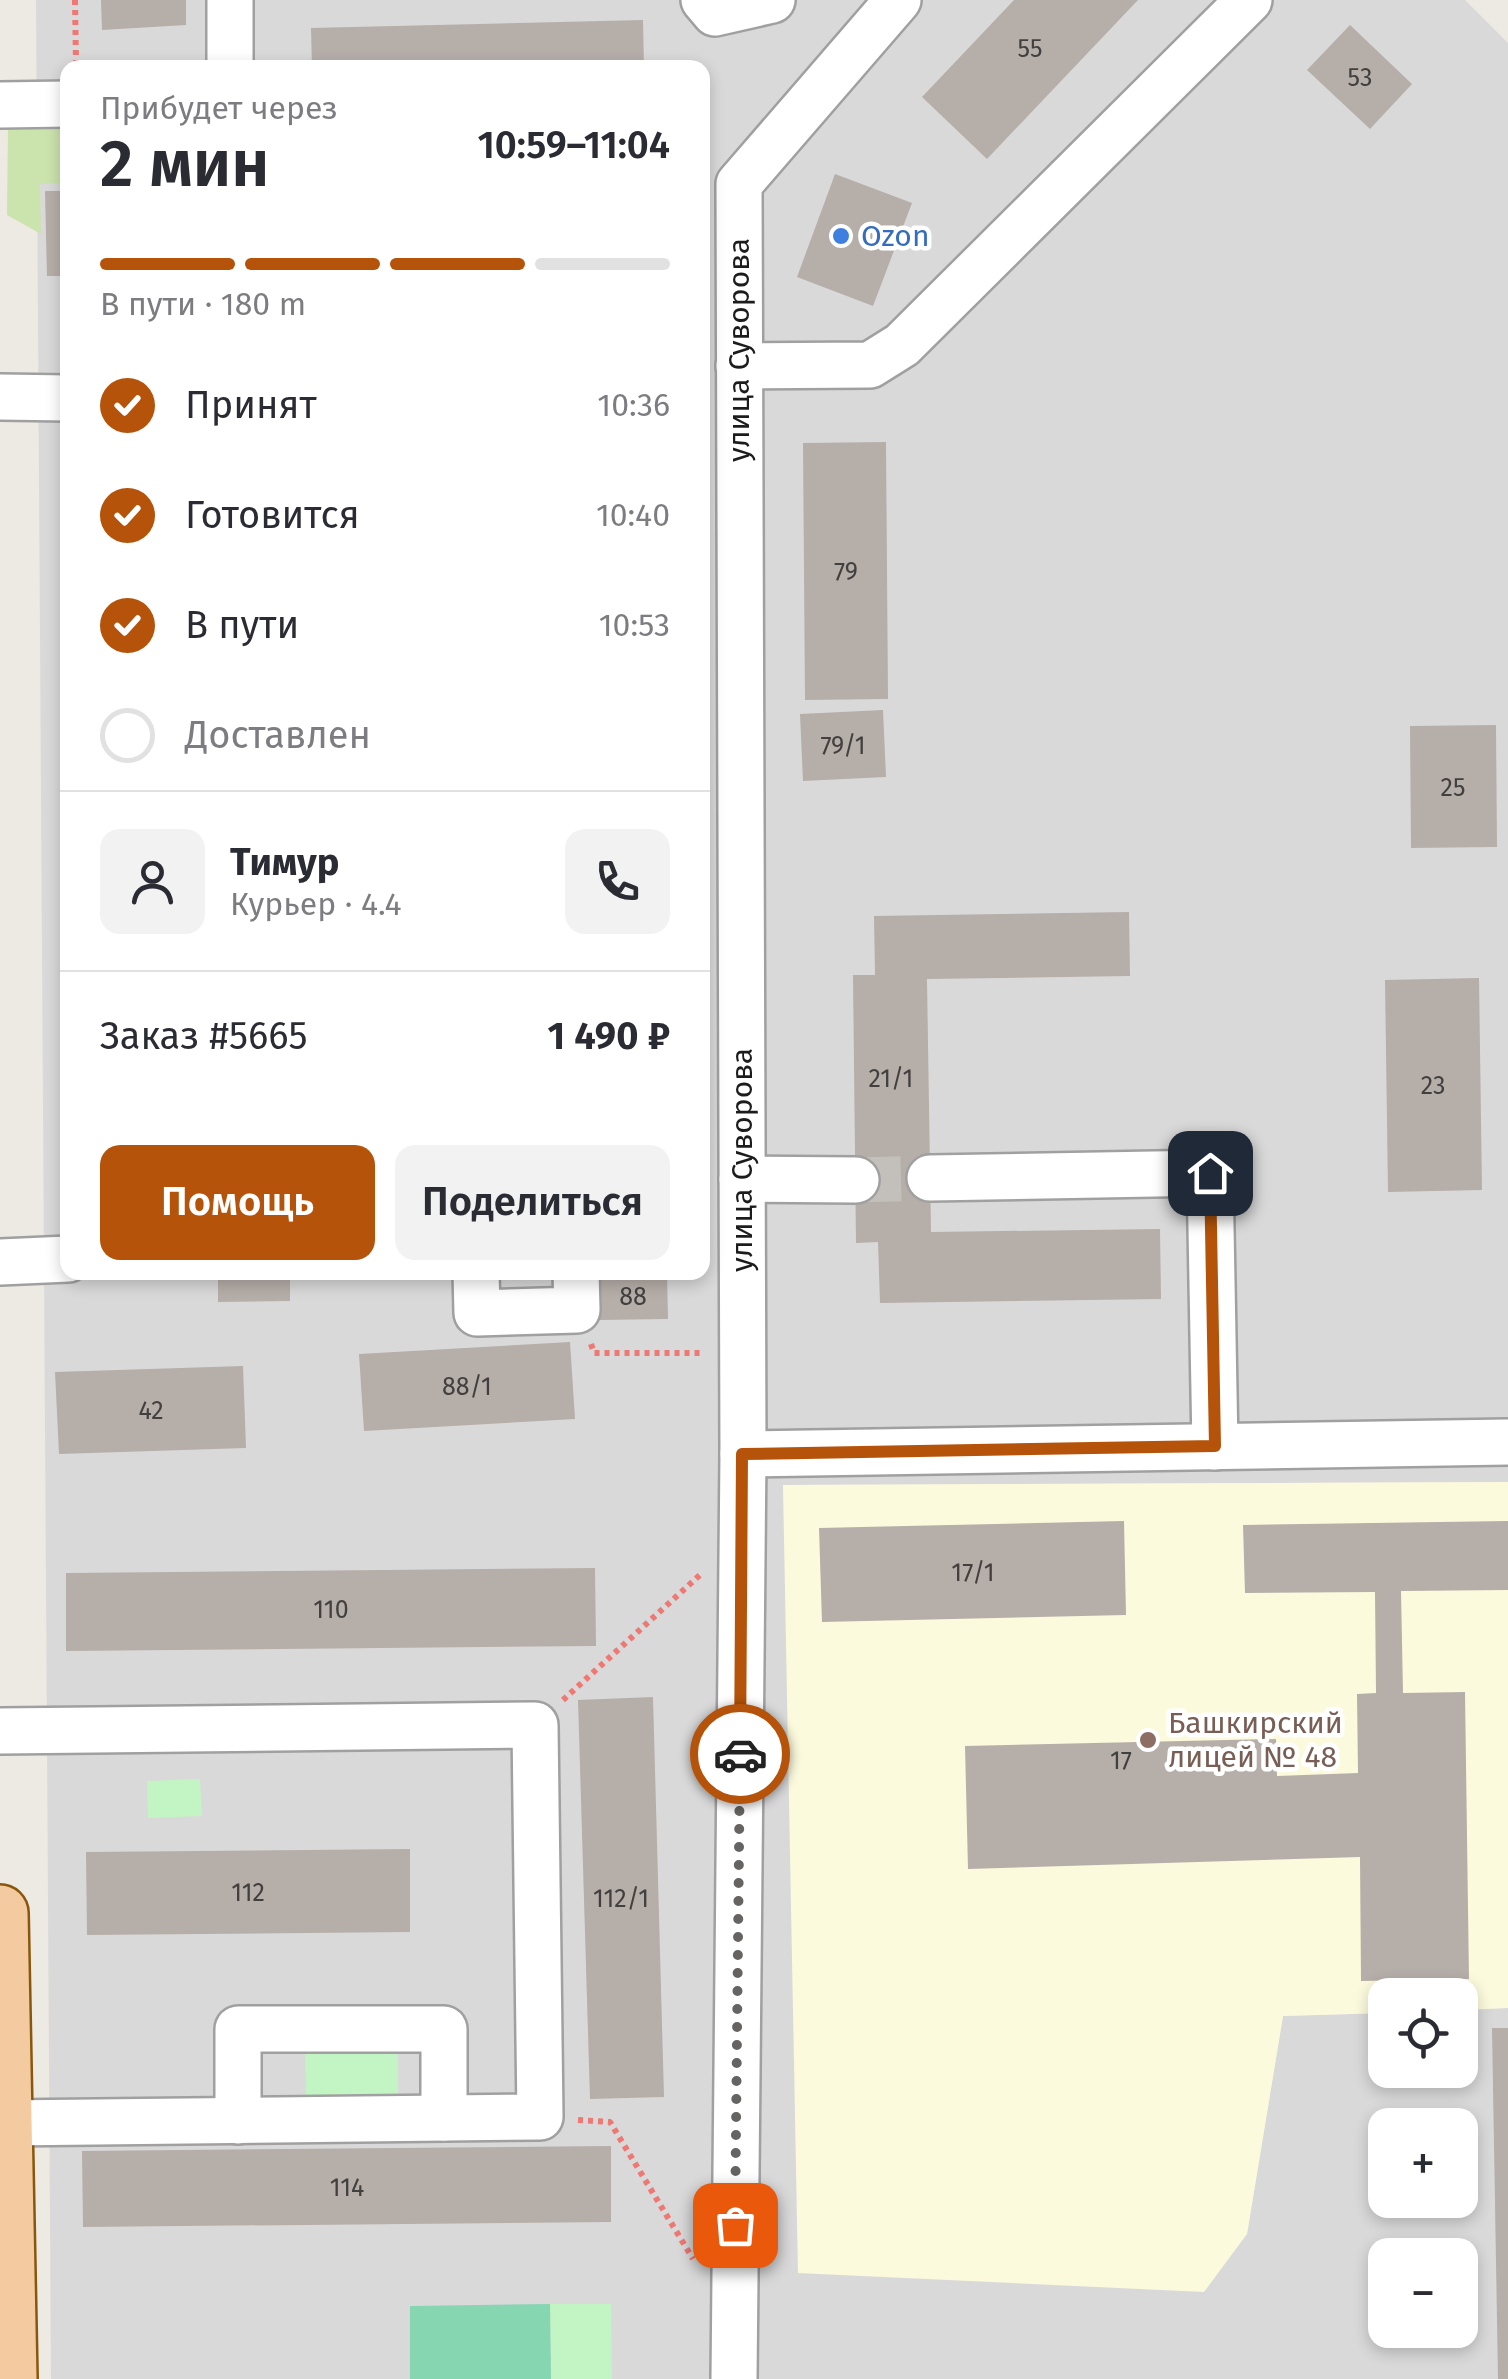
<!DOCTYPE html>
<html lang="ru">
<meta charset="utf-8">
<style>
:root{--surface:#fff;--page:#f2f2f3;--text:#2b2b33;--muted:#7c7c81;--line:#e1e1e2;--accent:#b45309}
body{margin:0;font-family:"Fira Sans",sans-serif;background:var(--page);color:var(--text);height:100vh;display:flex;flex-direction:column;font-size:38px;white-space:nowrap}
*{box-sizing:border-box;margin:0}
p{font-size:32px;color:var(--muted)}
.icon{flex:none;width:55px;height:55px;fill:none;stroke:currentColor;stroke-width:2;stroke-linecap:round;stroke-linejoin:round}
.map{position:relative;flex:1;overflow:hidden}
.drawer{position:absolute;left:60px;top:60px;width:650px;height:1220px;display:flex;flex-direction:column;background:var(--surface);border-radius:20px;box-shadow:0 5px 15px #0003}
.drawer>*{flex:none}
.fabs{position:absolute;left:1368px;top:1978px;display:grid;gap:20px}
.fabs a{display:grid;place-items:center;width:110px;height:110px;border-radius:20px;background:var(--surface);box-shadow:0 5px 15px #0003;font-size:50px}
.pin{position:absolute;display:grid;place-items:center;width:85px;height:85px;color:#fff;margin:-42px;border-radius:20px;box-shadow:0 5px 15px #0006}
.courier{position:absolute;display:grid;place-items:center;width:100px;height:100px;margin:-50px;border:8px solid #b45309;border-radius:50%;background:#fff;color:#222;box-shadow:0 2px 12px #0007}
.head em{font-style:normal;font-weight:600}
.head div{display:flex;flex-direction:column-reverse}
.head{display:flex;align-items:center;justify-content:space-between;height:170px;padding:0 40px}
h1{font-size:65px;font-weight:600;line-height:75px}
.bar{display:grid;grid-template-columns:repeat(4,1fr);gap:15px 10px;align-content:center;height:120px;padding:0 40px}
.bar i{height:12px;border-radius:8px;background:var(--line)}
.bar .selected{background:var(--accent)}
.bar p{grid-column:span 4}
.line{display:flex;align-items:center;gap:25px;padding:0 40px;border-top:2px solid var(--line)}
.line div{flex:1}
.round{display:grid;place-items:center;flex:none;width:105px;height:105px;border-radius:20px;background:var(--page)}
ol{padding:0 40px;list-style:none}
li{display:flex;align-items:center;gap:30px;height:110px}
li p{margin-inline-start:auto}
li .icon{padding:10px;border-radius:50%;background:var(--accent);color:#fff;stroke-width:4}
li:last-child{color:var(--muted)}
li i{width:55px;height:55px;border:5px solid var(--line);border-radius:50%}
.cta{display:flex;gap:20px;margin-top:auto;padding:20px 40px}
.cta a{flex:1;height:115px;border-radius:20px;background:var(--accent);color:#fff;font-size:40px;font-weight:600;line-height:115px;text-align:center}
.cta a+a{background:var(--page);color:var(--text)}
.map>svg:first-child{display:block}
.residential{fill:#dad9da;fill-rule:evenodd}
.education{fill:#fcfadd}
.grass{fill:#cbe3ad}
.park{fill:#c3f4c3}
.pitch{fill:#87d6b2}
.building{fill:#b6aea9}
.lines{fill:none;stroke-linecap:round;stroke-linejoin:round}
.minor-tunnel{stroke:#c3c0bb;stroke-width:45;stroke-dasharray:45 22;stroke-linecap:butt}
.minor-casing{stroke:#a0a0a0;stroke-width:50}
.major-casing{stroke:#89570c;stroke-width:60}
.path{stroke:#ee7873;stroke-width:6;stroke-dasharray:5 5;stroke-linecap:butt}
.minor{stroke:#fff;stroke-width:45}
.major{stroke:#f4cba1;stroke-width:55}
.done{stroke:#656462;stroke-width:10;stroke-dasharray:0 18}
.route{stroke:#b45309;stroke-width:12}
.shop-dot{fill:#3f7fe0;stroke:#fff;stroke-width:4}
.education-dot{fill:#8d6e63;stroke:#fff;stroke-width:4}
.labels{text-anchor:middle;stroke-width:9;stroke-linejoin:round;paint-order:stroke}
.number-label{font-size:25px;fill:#42403f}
.shop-label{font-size:30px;fill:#366cbe;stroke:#fff;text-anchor:start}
.street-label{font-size:30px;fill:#1c1c1c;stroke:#fff}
.education-label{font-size:30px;fill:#785e54;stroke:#fff;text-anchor:start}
</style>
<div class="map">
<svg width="1508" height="2379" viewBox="0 0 1508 2379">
<rect width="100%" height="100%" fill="#ede9e3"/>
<path class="residential" d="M36 0H1465L1508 43V1482L784 1485 1247 2234 1283 2016 1385 2013V2070H1460V2010L1508 2008V2379H51ZM68 68H702V1272H68ZM1385 2125H1460V2200H1385ZM1385 2255H1460V2330H1385Z"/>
<path class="education" d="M1508 1482V2008L1460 2010V1995H1385V2013L1283 2016 1247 2234 1204 2292 798 2273 783 1485Z"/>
<path class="grass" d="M67 111V183L40 184 41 234 7 215 8 128 15 116Z"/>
<g class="park">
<path d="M200 1779 202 1816 148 1818 147 1781Z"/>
<path d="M305 2045H398V2098H306Z"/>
<path d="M550 2304H611L612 2379H551Z"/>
</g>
<path class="pitch" d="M550 2304 551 2379H410V2306Z"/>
<g class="building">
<path d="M101 0H186V25L102 30Z"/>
<path d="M1014 0H1138L987 159 922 97Z"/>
<path d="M643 20 644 68H312L311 28Z"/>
<path d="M1350 25 1412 84 1370 129 1307 70Z"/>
<path d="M835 174 912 203 873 306 797 277Z"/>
<path d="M45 191H68V276H47Z"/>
<path d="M886 442 888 699 805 700 803 443Z"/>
<path d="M883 710 886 777 803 781 800 714Z"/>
<path d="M1496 725 1497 847 1411 848 1410 726Z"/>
<path d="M1129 912 1130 976 927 979 931 1232 1160 1229 1161 1299 880 1303 878 1242 856 1243 853 975H875L874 916Z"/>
<path d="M1479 978 1482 1190 1388 1192 1385 980Z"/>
<path d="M218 1272H290V1301L218 1302Z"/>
<path d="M598 1272H667L668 1319 599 1320Z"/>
<path d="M570 1342 575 1419 364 1431 359 1354Z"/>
<path d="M243 1366 246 1448 59 1454 55 1372Z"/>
<path d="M1124 1521 1126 1615 822 1622 819 1528Z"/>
<path d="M1508 1521V1590L1401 1591 1403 1693 1465 1692 1469 1979 1361 1981 1360 1857 968 1869 965 1746 1276 1739 1277 1776 1358 1773 1357 1694 1376 1693 1375 1592 1245 1593 1243 1525Z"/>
<path d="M595 1568 596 1646 66 1651V1573Z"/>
<path d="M653 1697 664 2097 590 2099 578 1700Z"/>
<path d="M410 1849V1932L87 1935 86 1852Z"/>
<path d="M1492 2028H1508V2379H1498Z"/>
<path d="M611 2146V2222L83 2227 82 2151Z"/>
</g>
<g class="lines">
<path class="minor-tunnel" d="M856 1180 930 1178"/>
<defs>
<g id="minor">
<path d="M230 0V68"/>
<path d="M704 0 715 13 772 0"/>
<path d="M0 105 68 104"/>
<path d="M739 366 870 365 902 345 1249 0"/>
<path d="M0 397 68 398"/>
<path d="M930 1178 1210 1173 1215 1447"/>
<path d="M742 1179 856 1180"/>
<path d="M0 1262 68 1259"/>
<path d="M476 1272 477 1313 577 1310 576 1272"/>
<path d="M743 1454 1508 1442"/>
<path d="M0 1731 535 1725 540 2117 4 2123"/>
<path d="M238 2121V2029H444V2118"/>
<path d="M734 2379 743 1454 739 184 898 0"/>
</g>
<path id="major" d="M0 1913 9 2379"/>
</defs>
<use href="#minor" class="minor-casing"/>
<use href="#major" class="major-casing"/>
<g class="path">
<path d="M75 0 76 64"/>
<path d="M591 1344 594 1353H701"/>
<path d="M563 1700 701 1574"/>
<path d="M578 2120 610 2122 693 2259"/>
</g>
<use href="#minor" class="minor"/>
<use href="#major" class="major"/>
</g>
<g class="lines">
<path class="done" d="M735 2225 740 1754"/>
<path class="route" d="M740 1754 742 1454 1215 1446 1210 1173"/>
</g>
<circle class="shop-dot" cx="841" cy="236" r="10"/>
<circle class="education-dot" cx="1148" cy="1740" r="10"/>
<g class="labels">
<g class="number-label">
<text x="1030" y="57">55</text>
<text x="1360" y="86">53</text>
<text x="846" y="580">79</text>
<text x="843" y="754">79/1</text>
<text x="1453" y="796">25</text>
<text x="891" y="1087">21/1</text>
<text x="1433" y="1094">23</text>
<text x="633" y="1305">88</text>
<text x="467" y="1395">88/1</text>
<text x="151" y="1419">42</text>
<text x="973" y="1581">17/1</text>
<text x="331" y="1618">110</text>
<text x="1121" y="1769">17</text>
<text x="248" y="1901">112</text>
<text x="621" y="1907">112/1</text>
<text x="347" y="2196">114</text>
</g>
<g class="shop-label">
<text x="861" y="246">Ozon</text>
</g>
<g class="street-label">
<text transform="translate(739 350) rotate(-90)" y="10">улица Суворова</text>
<text transform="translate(742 1160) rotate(-90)" y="10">улица Суворова</text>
</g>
<g class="education-label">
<text x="1168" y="1733">Башкирский<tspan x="1168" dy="34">лицей № 48</tspan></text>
</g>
</g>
</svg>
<div class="fabs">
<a><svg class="icon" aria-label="locate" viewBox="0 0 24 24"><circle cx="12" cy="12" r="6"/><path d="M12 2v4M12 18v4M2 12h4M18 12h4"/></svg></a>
<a>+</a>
<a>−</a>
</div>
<div class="pin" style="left:735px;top:2225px;background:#ea580c"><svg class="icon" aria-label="bag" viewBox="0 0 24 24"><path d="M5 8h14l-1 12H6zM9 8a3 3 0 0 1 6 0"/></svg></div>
<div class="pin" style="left:1210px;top:1173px;background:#1f2937"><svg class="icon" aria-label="home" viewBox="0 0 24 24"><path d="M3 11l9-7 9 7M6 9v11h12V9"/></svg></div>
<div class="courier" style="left:740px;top:1754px"><svg class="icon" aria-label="car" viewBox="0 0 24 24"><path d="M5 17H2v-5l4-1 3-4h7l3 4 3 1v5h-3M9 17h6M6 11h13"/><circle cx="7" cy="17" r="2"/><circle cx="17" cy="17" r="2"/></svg></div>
<section class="drawer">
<div class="head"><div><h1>2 мин</h1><p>Прибудет через</p></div><em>10:59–11:04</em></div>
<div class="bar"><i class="selected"></i><i class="selected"></i><i class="selected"></i><i></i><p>В пути · 180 m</p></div>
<ol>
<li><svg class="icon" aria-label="check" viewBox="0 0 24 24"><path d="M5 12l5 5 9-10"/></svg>Принят<p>10:36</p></li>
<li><svg class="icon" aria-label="check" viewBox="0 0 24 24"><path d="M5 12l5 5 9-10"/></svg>Готовится<p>10:40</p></li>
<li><svg class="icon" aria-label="check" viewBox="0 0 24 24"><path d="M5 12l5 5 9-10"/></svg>В пути<p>10:53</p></li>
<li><i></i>Доставлен</li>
</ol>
<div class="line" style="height:180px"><a class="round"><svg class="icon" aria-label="person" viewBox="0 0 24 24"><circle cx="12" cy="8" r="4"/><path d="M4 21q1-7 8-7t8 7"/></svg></a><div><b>Тимур</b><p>Курьер · 4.4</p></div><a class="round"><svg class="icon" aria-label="phone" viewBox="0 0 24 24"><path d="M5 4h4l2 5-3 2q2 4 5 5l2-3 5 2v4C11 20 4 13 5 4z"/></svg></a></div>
<div class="line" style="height:130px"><div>Заказ #5665</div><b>1 490 ₽</b></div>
<div class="cta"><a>Помощь</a><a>Поделиться</a></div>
</section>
</div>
